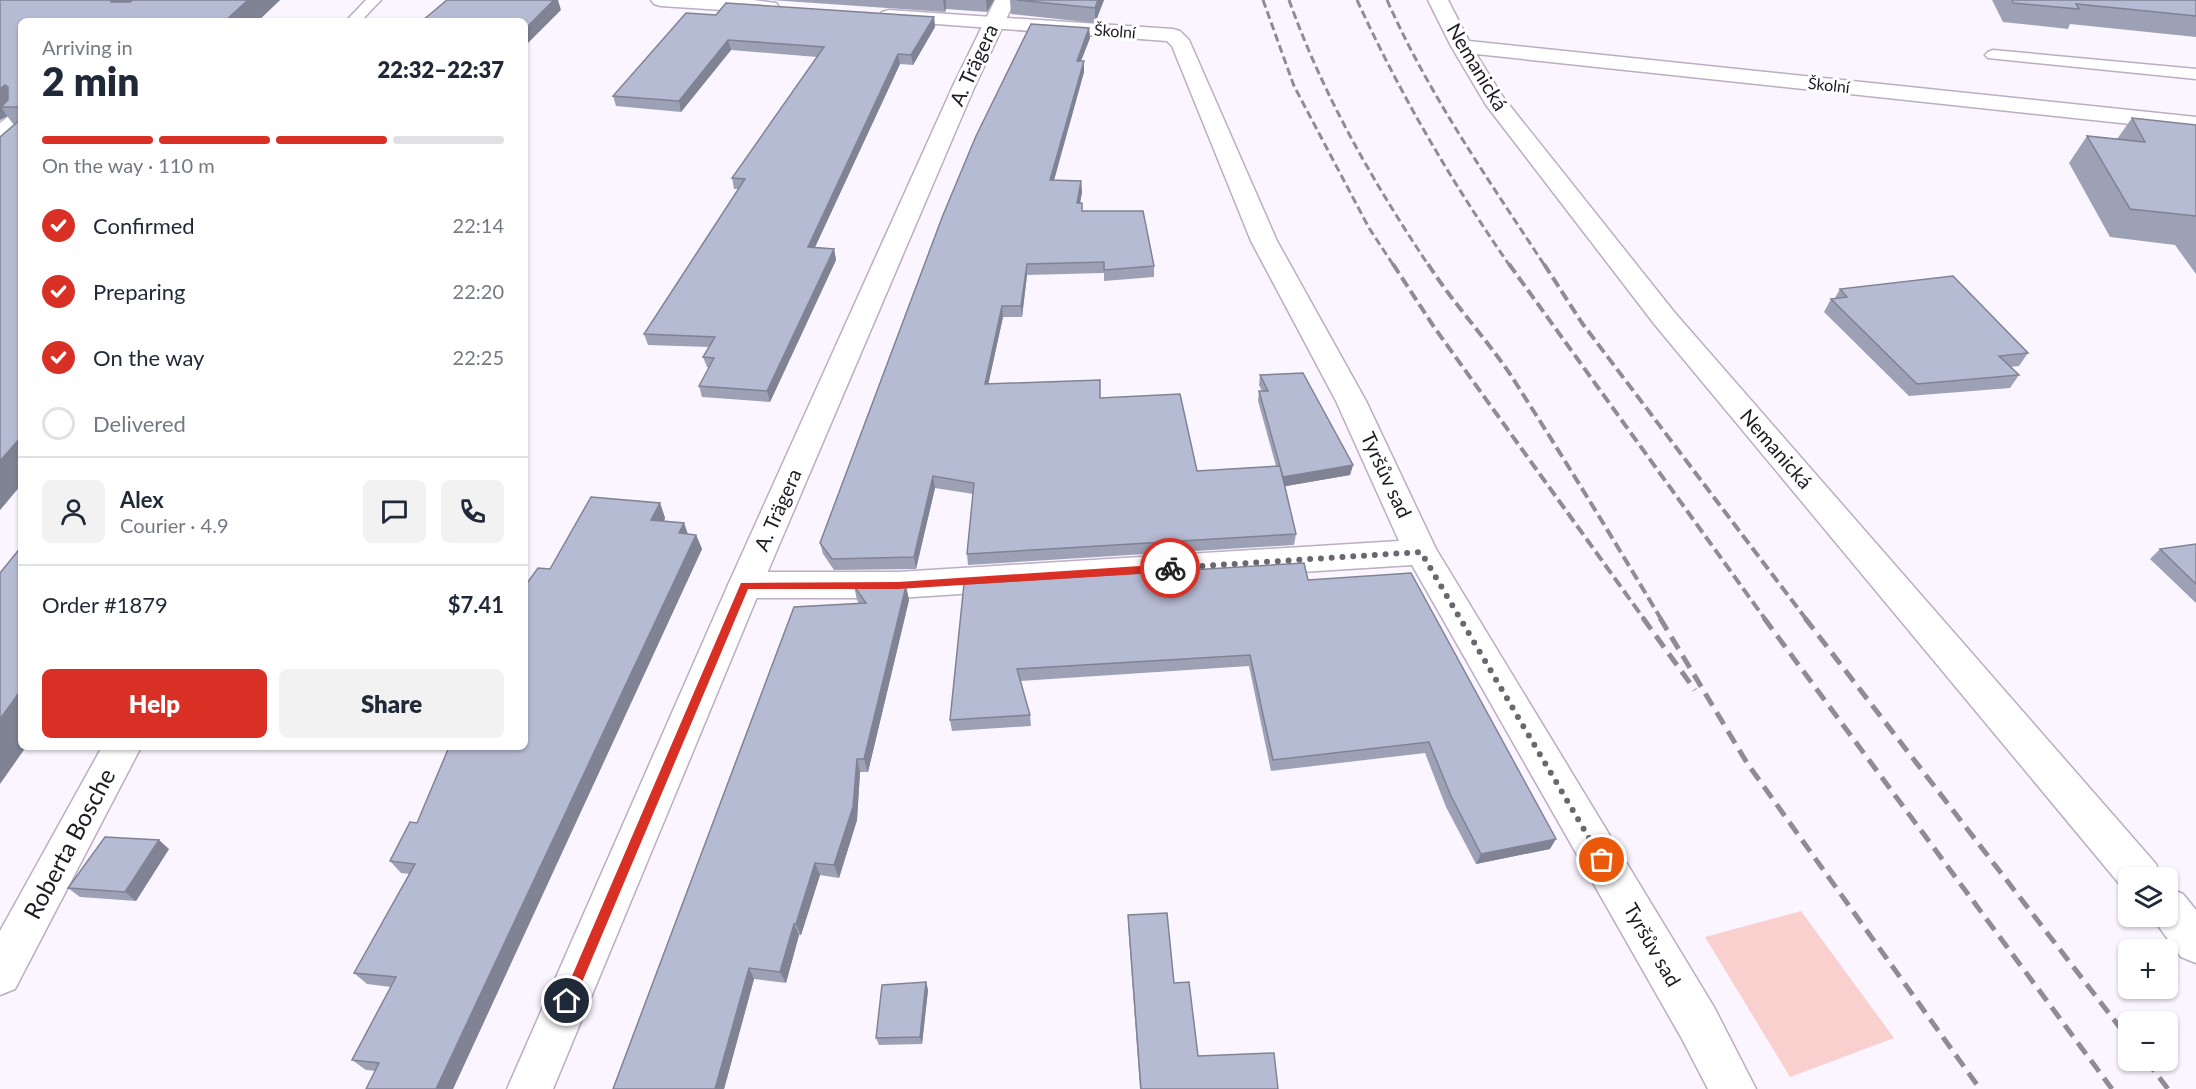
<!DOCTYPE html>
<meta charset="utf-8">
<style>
:root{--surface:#fff;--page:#f2f2f3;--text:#1f2937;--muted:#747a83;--line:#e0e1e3;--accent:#d93025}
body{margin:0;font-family:Lato,sans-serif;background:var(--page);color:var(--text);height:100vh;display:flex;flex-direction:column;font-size:22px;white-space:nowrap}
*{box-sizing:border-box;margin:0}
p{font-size:20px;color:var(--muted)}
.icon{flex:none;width:33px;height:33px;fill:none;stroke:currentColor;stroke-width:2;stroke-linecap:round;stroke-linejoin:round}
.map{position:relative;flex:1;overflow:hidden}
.sheet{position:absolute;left:18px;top:18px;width:510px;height:732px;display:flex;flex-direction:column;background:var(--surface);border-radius:9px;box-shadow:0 2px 4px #0004}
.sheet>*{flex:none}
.tools{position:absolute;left:2118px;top:867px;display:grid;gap:12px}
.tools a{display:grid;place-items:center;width:60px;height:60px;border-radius:9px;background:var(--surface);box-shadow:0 2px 4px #0004;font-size:30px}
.pin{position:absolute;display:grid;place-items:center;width:51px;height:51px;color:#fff;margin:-26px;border:3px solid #fff;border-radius:50%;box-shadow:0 2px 6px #0007}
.courier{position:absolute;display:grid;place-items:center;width:60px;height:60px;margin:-30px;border:4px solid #d93025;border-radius:50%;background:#fff;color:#222;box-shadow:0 2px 8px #0007}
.summary em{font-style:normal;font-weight:800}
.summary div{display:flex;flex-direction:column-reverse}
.summary{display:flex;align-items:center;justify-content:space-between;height:102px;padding:0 24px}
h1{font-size:39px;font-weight:800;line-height:45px}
.bar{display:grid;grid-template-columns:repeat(4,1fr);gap:9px 6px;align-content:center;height:72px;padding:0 24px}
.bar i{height:8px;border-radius:4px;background:var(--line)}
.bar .current{background:var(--accent)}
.bar p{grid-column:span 4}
.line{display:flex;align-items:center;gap:15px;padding:0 24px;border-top:2px solid var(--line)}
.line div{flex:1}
.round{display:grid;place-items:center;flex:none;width:63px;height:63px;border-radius:9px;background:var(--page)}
ol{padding:0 24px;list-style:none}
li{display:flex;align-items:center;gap:18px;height:66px}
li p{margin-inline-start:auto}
li .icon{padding:6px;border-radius:50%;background:var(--accent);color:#fff;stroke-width:4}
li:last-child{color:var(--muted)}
li i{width:33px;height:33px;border:3px solid var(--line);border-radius:50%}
.cta{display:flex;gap:12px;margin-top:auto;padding:12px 24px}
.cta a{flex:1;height:69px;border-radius:9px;background:var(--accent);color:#fff;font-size:24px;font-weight:800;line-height:69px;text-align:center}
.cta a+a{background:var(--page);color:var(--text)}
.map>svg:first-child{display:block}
.green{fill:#fad0ce}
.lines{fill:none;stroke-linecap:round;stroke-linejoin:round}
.lane-casing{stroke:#bbadc4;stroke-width:3}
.street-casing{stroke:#bbadc4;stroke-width:3}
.secondary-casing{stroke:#bbadc4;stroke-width:3}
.lane{fill:#fff;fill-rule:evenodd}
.street{fill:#fff;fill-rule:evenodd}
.secondary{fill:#fff;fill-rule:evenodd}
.rail-far2{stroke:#908b94;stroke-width:3;stroke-dasharray:8 4;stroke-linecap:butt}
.rail-far1{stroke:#908b94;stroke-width:4;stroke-dasharray:11 5;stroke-linecap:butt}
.rail{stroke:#908b94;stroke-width:5;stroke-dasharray:14 8;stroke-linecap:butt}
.wall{fill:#9da1b6}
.shaded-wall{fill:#7f8394}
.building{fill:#b6bbd4;stroke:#7f8394;stroke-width:1.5}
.route{fill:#d93025}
.done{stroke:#6b666f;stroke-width:6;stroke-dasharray:0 10.8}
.labels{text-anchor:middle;stroke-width:6;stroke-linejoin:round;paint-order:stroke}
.far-street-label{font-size:16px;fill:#1e1922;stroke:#fff}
.street-label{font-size:20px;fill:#1e1922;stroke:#fff}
.near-street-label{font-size:24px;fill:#1e1922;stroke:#fff}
</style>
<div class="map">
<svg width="2196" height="1089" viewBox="0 0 2196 1089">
<rect width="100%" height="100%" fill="#fbf5ff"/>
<path class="green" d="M1801 911 1894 1038 1790 1077 1705 937Z"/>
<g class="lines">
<defs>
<g id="lane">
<path d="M366 0H381L361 21H346Z"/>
<path d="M1993 50 2196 69V79L1988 58 1985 55 1988 52Z"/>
<path d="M21 109V122L6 136 0 137V123L15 111Z"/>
</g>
<g id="street">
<path d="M651 0H753L776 3 779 7 776 11 769 13 661 6 654 4Z"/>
<path d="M1428 0H1448L1469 41 2196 117V131L1476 54 1503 97 1675 313 2156 864 2161 878H2128V892H2126L1655 325 1486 105 1451 46Z"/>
<path d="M889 10 1173 29 1180 31 1189 40 1277 241 1366 401 1436 549 1714 1007 1756 1089H1708L1682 1039 1412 565 898 598H745L733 594 728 585 733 576 745 572H898L1399 541 1336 401 1251 241 1172 46 1167 41 882 20 879 16 882 12Z"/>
<path d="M102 747H141L15 989 0 995V931Z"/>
<path d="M2168 888 2183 894 2196 910V963L2181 957 2151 916H2168Z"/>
</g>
<path id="secondary" d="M995 0H1015L974 88 762 585 553 1089H507L728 585 952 88Z"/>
</defs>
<use href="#lane" class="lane-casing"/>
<use href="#street" class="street-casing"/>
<use href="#secondary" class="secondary-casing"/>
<use href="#lane" class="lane"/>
<use href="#street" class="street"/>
<use href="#secondary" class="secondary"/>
<g class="rail-far2">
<path d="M1263 0 1294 86 1369 228 1394 266"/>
<path d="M1289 0C1323 95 1373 182 1429 266"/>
<path d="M1357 0C1400 94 1451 181 1510 266"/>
<path d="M1387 0C1429 95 1488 179 1545 266"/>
</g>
<g class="rail-far1">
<path d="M1393 264 1434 327 1644 619"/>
<path d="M1428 264C1453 303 1484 336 1510 374 1562 455 1612 537 1661 619"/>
<path d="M1509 264 1765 619"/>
<path d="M1544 264 1582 323 1806 619"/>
</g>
<g class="rail">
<path d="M1643 618 1695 690"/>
<path d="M1660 618 1747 763 1980 1089"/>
<path d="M1764 618 2112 1089"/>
<path d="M1805 618 2128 1038"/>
<path d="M2146 1060 2168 1089"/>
</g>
</g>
<g class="wall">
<path d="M0 0H280L258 21H21V485L0 510 14 125 7 116 0 120Z"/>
<path d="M771 0H994L987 12 946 9 945 12Z"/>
<path d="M1010 0H1104L1095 23 1011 14Z"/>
<path d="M1992 0H2196V37L2070 24 2068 29 2003 22Z"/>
<path d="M716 15 934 17 935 27 913 65 900 64 815 247 834 249 836 260 770 402 702 397 699 386 709 368 707 367 703 357 709 347 648 345 644 334 738 189H734L732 178 817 57 731 50 681 112 616 106 613 96Z"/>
<path d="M1089 28 1090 38 1081 61H1084V72L1054 180 1081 181 1082 192 1080 203H1082V211L1154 266V277L1104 281V273L1027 275 1022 317H1003L988 384 1100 398 1197 471 1276 466 1258 401 1259 391H1262L1259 385 1260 375 1353 465 1350 475 1285 486 1296 534 1294 545 968 565 967 554 973 494 935 488 916 569 834 570 823 554 820 543Z"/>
<path d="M2132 118 2196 125V274L2175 245 2110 237 2069 163 2087 136 2117 139Z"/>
<path d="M1840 289 2028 353 2019 366 2010 367 2019 375 2010 388 1909 396 1824 312 1831 299 1835 298Z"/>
<path d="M660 503 665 518 664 522 684 523 688 534 696 535 702 549 453 1089H366L375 1071 366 1070 352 1060 391 987 367 984 354 973 410 874 401 873 390 861 417 823 550 569Z"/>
<path d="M2196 544V603L2150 559 2160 549Z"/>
<path d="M1308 580 1550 849 1476 864 1446 807 1425 753 1271 771 1249 666 1020 681 1030 715 1031 726 952 731 950 720 964 584Z"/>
<path d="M854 586H906L909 600 868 772H860L857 820 839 878 820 875 801 935H799L786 983 754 979 724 1089H613L859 604 857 600Z"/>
<path d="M169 849 136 901 80 897 68 888Z"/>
<path d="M1128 915 1174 983 1198 1056 1278 1089H1140L1128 923Z"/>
<path d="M926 982 928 990 922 1044 879 1045 876 1038Z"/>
</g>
<g class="shaded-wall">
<path d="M111 0H145L123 19 111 2Z"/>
<path d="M248 0H280L258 21H225Z"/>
<path d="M554 0H558L561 10 525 46V29Z"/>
<path d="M943 0H946V9L945 12Z"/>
<path d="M986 0H994L987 12Z"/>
<path d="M1098 0H1104L1095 23V8Z"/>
<path d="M934 17 935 27 913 65 911 55Z"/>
<path d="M1089 28 1090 38 1077 71V61Z"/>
<path d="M728 40 731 50 681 112 679 101Z"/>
<path d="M898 54 900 64 810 258 808 247Z"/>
<path d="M1084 61V72L1051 191 1050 180Z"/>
<path d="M5 85 20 107H1L7 116 0 120V89Z"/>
<path d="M1081 181 1082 192 1078 214 1077 203Z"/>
<path d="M834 249 836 260 770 402 767 391Z"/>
<path d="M1027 264V275L1022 317 1021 306Z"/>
<path d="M1002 306 1003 317 986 395 985 384Z"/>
<path d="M21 437V485L0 510V461Z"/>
<path d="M1353 465 1350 475 1281 487 1283 477Z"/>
<path d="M933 476 935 488 916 569 914 557Z"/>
<path d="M660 503 665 518 657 535 651 520Z"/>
<path d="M684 523 689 538 679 533Z"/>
<path d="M696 535 702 549 453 1089H436Z"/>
<path d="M906 586 909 600 868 772 864 759Z"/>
<path d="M21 690V747H26L0 784V719Z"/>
<path d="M857 759 860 772 857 820 839 878 834 865Z"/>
<path d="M1556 839 1550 849 1476 864 1481 854Z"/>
<path d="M159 840 169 849 136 901 125 892Z"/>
<path d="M815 863 820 875 801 935 796 924Z"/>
<path d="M794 924 799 935 786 983 780 972Z"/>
<path d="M749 968 754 979 724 1089H715Z"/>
<path d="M926 982 928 990 922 1044 920 1037Z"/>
</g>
<g class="building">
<path d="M0 0H111V2H130L133 0H248L225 21H21V107H1L8 100V87L5 85 0 89Z"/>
<path d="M447 0H554L525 29V21H422Z"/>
<path d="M1017 0H1098L1095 8Z"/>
<path d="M2012 0H2196V16L2076 4 2079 9 2013 3Z"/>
<path d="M726 3 934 17 911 55 898 54 808 247 834 249 767 391 699 386 714 358 703 357 715 337 644 334 745 179 732 178 824 47 728 40 679 101 613 96 686 13 716 15Z"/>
<path d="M1031 24 1089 28 1077 61H1084L1050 180 1081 181 1077 203H1082V211H1143L1154 266 1104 270V262L1027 264 1021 306H1002L985 384 1100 380V398L1180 394 1197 471 1280 466 1296 534 967 554 974 483 933 476 914 557 832 559 820 543 943 215 976 136Z"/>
<path d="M2132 118 2196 125V216L2130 209 2087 136 2145 142Z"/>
<path d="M21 119V437L0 461V137Z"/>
<path d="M1953 276 2028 353 1999 356 2019 375 1917 384 1831 299 1847 297 1840 289Z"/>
<path d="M1303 373 1353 465 1283 477 1259 391H1268L1260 375Z"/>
<path d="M591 497 660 503 651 520 684 523 679 533 696 535 436 1089H366L379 1063 352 1060 396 977 354 973 415 864 390 861 410 822 417 823 449 747H525V586L538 568 550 569Z"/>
<path d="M2196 544V584L2160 549Z"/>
<path d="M21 547V690L0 719V573Z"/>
<path d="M1304 563 1308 580 1411 573 1556 839 1481 854 1451 796 1429 742 1273 760 1250 655 1017 669 1030 715 950 720 964 584Z"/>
<path d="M854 586H906L864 759H857L853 807 834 865 815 863 796 924H794L780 972 749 968 715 1089H613L794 607 866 603Z"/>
<path d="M105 837 159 840 125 892 68 888Z"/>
<path d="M1167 913 1174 983 1189 982 1198 1056 1274 1053 1278 1089H1141L1128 915Z"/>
<path d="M926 982 920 1037 876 1038 882 985Z"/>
</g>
<path class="route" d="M1170 564 1175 568 1170 572 898 589H748L572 1006 567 1008 563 1006 561 1001 563 997 741 583 898 582Z"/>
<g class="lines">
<path class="done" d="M1170 568 1421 552 1602 860"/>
</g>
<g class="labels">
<g class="far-street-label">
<text transform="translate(1115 31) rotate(4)" y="6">Školní</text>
<text transform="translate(1829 85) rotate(6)" y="6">Školní</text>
</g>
<g class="street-label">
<text transform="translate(974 65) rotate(-65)" y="7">A. Trägera</text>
<text transform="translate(1477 67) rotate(59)" y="7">Nemanická</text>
<text transform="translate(1776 449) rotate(49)" y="7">Nemanická</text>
<text transform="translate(1386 475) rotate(65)" y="7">Tyršův sad</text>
<text transform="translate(778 510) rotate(-66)" y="7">A. Trägera</text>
<text transform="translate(1652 945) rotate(60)" y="7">Tyršův sad</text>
</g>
<g class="near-street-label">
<text transform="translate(70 844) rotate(-62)" y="8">Roberta Bosche</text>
</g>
</g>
</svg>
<div class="tools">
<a><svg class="icon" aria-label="layers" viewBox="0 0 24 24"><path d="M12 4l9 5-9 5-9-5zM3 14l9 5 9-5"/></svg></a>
<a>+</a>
<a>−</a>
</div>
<div class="pin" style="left:1602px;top:860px;background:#ea580c"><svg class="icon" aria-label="bag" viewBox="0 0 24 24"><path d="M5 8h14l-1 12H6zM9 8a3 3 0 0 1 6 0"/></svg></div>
<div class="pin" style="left:567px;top:1001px;background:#1f2937"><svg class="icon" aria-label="home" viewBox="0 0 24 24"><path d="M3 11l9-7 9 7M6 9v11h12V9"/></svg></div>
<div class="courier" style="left:1170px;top:568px"><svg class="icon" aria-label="bike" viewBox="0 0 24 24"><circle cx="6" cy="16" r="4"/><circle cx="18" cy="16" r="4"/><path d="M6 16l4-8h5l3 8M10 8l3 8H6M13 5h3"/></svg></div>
<section class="sheet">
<div class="summary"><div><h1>2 min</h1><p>Arriving in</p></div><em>22:32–22:37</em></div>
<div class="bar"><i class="current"></i><i class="current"></i><i class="current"></i><i></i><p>On the way · 110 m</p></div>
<ol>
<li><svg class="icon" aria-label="check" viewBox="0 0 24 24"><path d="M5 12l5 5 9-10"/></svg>Confirmed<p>22:14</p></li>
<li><svg class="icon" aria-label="check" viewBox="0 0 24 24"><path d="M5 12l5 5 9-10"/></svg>Preparing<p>22:20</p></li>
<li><svg class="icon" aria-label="check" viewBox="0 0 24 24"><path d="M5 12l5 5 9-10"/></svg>On the way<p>22:25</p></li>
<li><i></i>Delivered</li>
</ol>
<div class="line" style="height:108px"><a class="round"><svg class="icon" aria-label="person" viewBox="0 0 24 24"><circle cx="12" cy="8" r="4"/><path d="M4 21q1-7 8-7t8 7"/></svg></a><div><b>Alex</b><p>Courier · 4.9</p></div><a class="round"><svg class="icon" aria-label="chat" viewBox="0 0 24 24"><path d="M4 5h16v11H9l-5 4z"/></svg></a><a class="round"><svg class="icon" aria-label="phone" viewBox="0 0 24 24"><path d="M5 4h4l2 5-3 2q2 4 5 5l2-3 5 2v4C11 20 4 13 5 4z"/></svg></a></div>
<div class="line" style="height:78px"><div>Order #1879</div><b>$7.41</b></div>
<div class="cta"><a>Help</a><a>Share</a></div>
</section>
</div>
